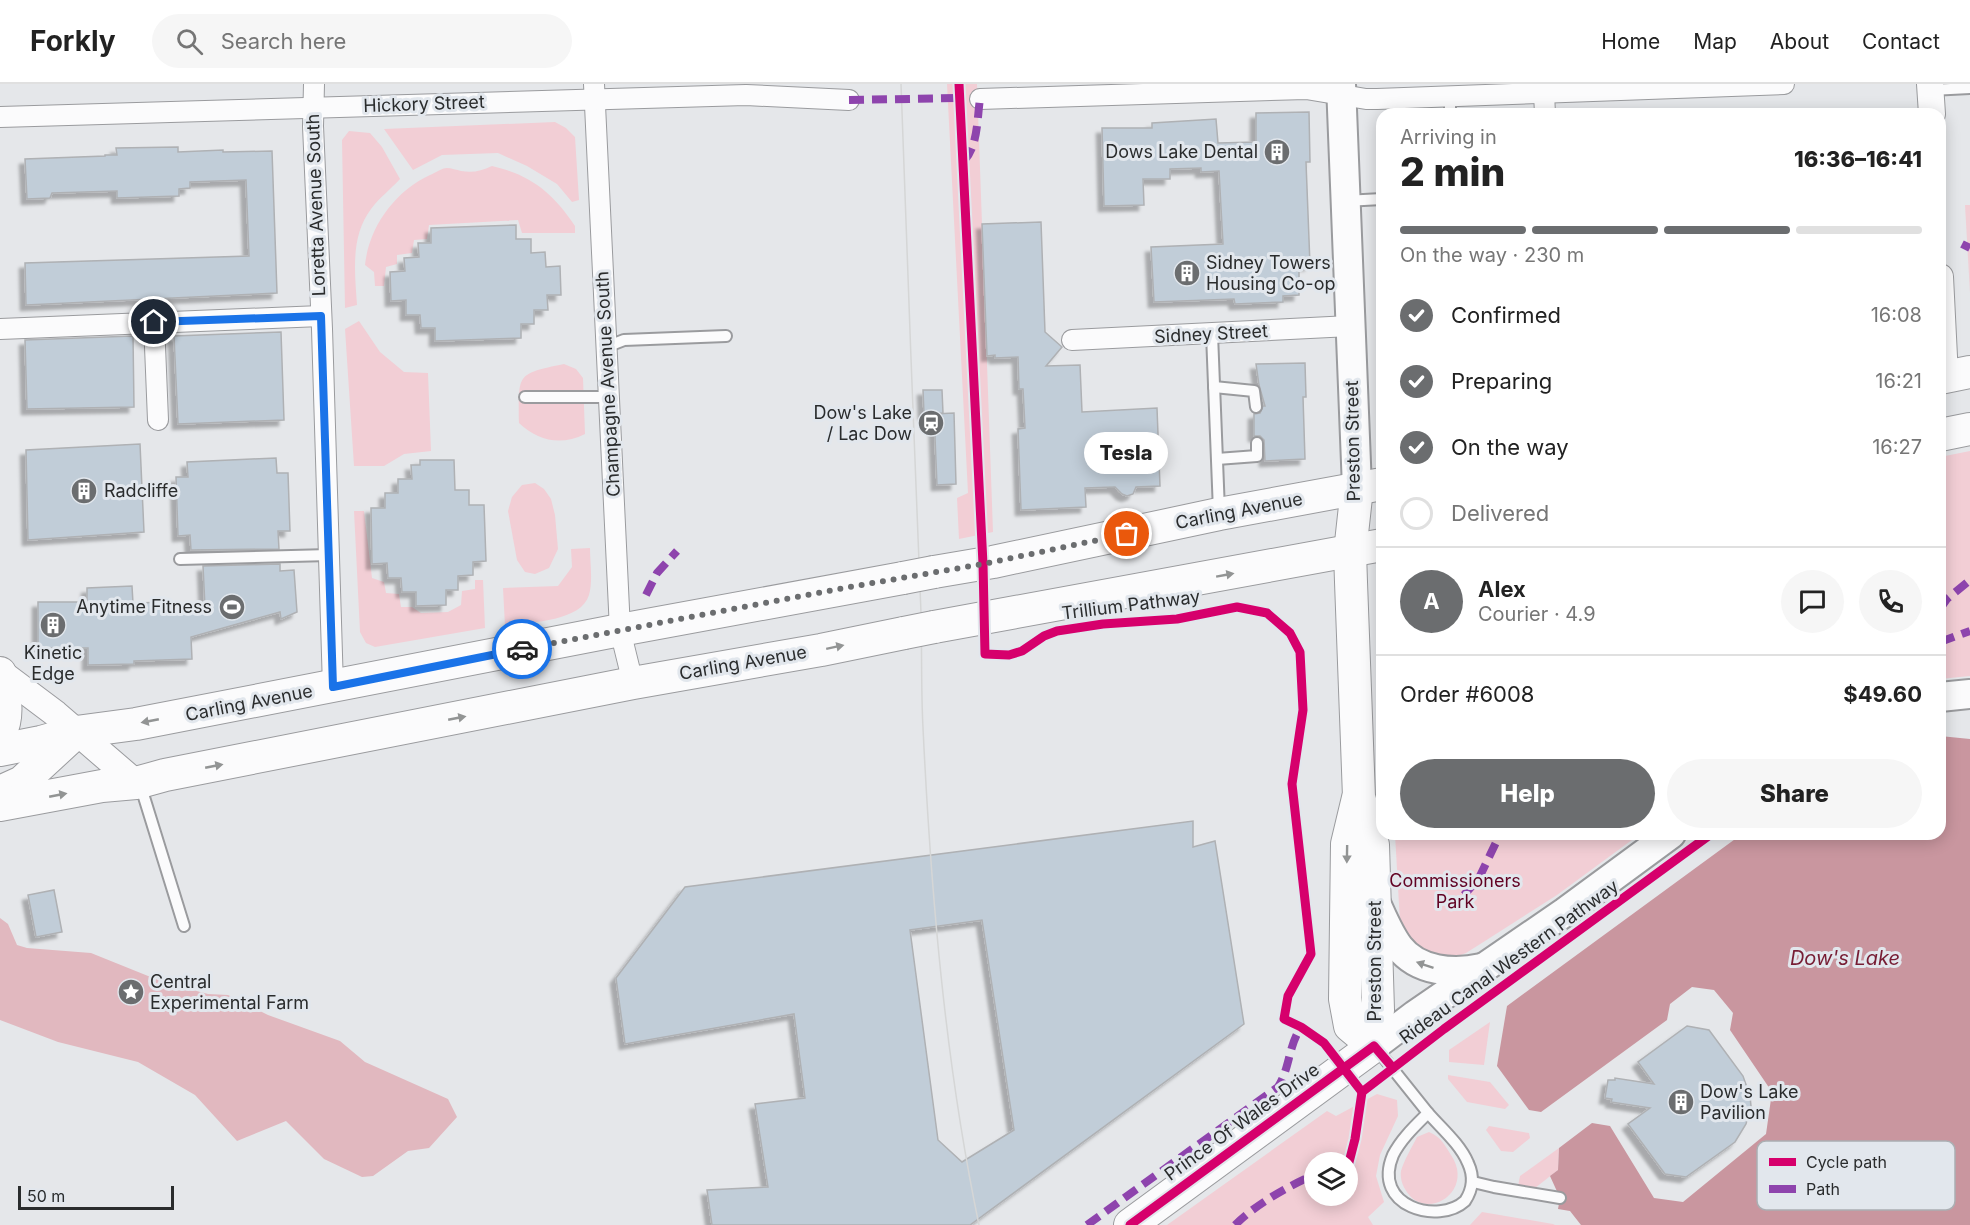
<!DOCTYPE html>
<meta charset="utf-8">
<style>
:root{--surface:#fff;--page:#f6f6f6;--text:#222;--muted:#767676;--line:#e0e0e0;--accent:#6b6d6f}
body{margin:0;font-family:Inter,sans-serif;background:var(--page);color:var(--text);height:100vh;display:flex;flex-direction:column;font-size:22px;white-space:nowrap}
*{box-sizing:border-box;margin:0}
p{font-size:20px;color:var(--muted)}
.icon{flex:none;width:33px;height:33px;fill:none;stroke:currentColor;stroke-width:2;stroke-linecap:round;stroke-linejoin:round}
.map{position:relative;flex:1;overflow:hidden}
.drawer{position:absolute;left:1376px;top:24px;width:570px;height:732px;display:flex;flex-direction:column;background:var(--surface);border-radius:18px;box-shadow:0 3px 15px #0003}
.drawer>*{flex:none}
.buttons{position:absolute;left:1304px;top:1068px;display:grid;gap:12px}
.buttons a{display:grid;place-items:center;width:54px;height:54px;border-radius:50%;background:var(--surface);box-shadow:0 3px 15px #0003;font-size:30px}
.scale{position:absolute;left:18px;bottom:15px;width:156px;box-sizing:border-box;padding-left:6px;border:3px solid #2a2c2d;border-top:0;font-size:16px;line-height:21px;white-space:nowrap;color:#2a2c2d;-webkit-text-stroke:4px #e2e7ed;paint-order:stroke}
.pin{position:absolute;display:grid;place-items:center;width:51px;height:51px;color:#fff;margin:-26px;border:3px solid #fff;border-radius:50%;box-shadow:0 2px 6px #0007}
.courier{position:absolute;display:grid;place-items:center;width:60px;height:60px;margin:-30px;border:4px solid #1a73e8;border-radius:50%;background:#fff;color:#222;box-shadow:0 2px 8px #0007}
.bubble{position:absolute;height:42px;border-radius:21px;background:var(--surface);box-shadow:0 3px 15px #0003;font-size:20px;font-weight:800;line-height:42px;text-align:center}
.head em{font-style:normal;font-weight:800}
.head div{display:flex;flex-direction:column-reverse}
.head{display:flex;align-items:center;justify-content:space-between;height:102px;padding:0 24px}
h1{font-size:39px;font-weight:800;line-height:45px}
.bar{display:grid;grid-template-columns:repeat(4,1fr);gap:9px 6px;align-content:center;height:72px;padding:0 24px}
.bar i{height:8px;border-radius:4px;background:var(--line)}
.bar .current{background:var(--accent)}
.bar p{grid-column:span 4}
.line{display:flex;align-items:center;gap:15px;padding:0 24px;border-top:2px solid var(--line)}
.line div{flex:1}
.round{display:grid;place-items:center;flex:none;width:63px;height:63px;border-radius:32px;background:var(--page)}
ol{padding:0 24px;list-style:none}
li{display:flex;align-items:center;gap:18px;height:66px}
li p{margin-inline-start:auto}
li .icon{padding:6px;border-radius:50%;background:var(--accent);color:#fff;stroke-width:4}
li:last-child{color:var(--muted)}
li i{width:33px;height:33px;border:3px solid var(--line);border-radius:50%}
.button{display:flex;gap:12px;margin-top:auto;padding:12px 24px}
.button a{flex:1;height:69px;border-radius:36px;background:var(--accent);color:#fff;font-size:24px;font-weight:800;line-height:69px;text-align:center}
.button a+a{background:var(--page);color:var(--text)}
header{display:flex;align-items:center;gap:36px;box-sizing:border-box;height:84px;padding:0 30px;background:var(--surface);border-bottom:2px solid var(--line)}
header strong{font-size:28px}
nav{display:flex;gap:33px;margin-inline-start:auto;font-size:21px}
.search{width:420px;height:54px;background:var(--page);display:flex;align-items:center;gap:15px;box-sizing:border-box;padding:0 21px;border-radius:33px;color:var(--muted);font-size:22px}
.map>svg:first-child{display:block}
.green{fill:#f2ced5;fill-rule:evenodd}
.forest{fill:#e1b8bf}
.water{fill:#c9969f}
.building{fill:#c1cdd8;stroke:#afb1b4;stroke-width:1.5;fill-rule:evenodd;filter:url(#shadow)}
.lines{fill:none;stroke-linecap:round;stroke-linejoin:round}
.service-casing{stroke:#9a9b9e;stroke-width:14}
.minor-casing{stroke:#9a9b9e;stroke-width:22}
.tertiary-casing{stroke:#9a9b9e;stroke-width:28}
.secondary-casing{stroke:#9a9b9e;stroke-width:32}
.primary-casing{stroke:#9a9b9e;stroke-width:34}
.service{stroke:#fbfbfc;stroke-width:10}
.minor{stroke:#fbfbfc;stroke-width:20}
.tertiary{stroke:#fbfbfc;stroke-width:26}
.secondary{stroke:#fbfbfc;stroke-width:28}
.primary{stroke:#fbfbfc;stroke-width:32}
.tram{stroke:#d5d6d6;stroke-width:1.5}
.primary-bridge-casing{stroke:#9a9b9e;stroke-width:34;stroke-linecap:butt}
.primary-bridge{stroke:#fbfbfc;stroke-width:32}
.quiet{stroke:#8e44ad;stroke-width:8;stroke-dasharray:15 8;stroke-linecap:butt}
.cycleway-casing{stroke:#e2e7ed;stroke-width:13}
.cycleway{stroke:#d6006c;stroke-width:9}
.oneway{fill:#929494}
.done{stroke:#6b6d6f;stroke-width:6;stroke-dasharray:0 10.8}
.route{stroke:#1a73e8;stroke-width:8}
.labels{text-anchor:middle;stroke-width:6;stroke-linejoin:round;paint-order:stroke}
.street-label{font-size:18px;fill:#2a2c2d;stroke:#e2e7ed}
.poi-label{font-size:18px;fill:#2a2c2d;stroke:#e2e7ed;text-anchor:start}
.park-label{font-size:18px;fill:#610223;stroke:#e2e7ed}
.water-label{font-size:20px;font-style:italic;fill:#771d34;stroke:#e2e7ed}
.key{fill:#e2e7ed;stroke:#abafb3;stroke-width:1.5}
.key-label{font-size:16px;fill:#2a2c2d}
</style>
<header>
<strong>Forkly</strong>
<div class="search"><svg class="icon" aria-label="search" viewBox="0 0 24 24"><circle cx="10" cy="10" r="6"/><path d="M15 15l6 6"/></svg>Search here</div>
<nav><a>Home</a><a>Map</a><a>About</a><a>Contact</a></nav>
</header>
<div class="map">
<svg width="1970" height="1141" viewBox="0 0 1970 1141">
<defs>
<filter id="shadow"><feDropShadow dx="-5.5" dy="5.5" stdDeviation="1.5" flood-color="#0004"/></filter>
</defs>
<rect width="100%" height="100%" fill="#e5e7ea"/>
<g class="green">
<path d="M947 0H977L993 448 959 455 957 414 968 409Z"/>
<path d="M555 38 566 44 575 53 579 116 572 118 557 100 527 82 498 69 442 71 413 86 384 45Z"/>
<path d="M349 47 370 49 382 63 400 95C391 105 379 114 371 125 350 153 355 189 357 221L345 224 342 56Z"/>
<path d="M492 82C531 91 553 109 575 142V149H522L518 136 429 141 427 155 414 156 412 169 397 171V180L386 183 384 202H375L374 188 365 181C369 143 395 107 430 91 435 89 442 84 447 84 451 84 457 86 461 87 473 89 481 87 492 82Z"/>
<path d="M1965 121H1970V209Z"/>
<path d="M359 237 380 268 404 288 428 289 431 367 404 370 384 382H354L345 245Z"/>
<path d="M564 280 576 285 583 294 585 350C561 362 538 357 519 339 519 290 515 290 564 280Z"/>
<path d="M1970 367V592L1940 595V373Z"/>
<path d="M535 399 544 405 551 415 555 431 558 465 549 484 535 490 525 488 517 476 508 427 512 413 522 401Z"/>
<path d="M354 427H364L372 494 384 498 386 509 399 510 401 523H412L421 529 448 528 461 521 462 507 475 505V496H483L485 544 375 563 366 559 360 548Z"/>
<path d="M590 464C590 478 593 497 589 511 581 538 529 538 505 542L503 504 558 502 572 483 571 465Z"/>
<path d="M1395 750H1640L1557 811 1485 857 1466 869 1453 874 1423 869 1406 853 1400 838Z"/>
<path d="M1490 938 1484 981 1449 978V966Z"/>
<path d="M1448 991 1490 998 1509 1021 1505 1025 1467 1018 1448 995Z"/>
<path d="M1377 1010 1397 1016 1398 1032 1380 1071 1376 1092 1384 1118 1368 1133 1373 1141H1167L1327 1027 1336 1032ZM1314 1078H1347V1112H1314Z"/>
<path d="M1489 1042 1529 1049 1530 1054 1513 1068 1501 1067 1486 1046Z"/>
<path d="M1429 1048C1441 1053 1444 1060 1451 1071 1476 1108 1424 1140 1405 1105 1402 1100 1400 1093 1401 1087 1404 1076 1412 1063 1417 1053Z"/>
<path d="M1559 1064 1558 1086 1535 1104 1518 1102 1520 1092Z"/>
<path d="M1482 1128 1553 1140 1555 1141H1470Z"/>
</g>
<path class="forest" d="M0 834 8 840 17 861 27 864 91 869 163 898 208 910 228 911 268 931 340 957 365 978 448 1015 457 1033 429 1064 408 1067 373 1092 362 1093 324 1075 286 1037 237 1057 195 1011 138 978 58 958 0 936Z"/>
<path class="water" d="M1940 652 1970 655V1141H1581L1570 1127 1558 1125 1560 1114 1550 1092 1558 1086 1559 1064 1592 1039 1610 1042 1654 1114 1683 1118 1766 1050 1772 1008 1730 946 1733 929 1714 906 1692 903 1670 920 1667 936 1541 1028 1529 1026 1497 982 1507 922 1742 750H1940Z"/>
<g class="building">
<path d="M1309 28 1310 78H1306L1310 181H1299V211L1283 212V218L1235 220 1234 215 1154 218 1151 163 1223 160 1219 87 1201 88V84L1170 85V95H1143L1144 121 1104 122 1102 44H1152V39L1216 35 1218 59 1256 58V29Z"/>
<path d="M178 63V68L223 66V68L272 67 277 209 26 221 25 179 249 172 246 96 190 98V104L179 105V112L117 114V107L52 109 50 114 27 115 25 75 105 72V71H117L116 64Z"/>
<path d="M1041 138 1045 248 1062 263 1046 282 1080 281 1082 328 1157 324 1160 402 1136 403 1133 410 1127 412 1122 410 1115 403 1085 404 1086 423 1021 426 1018 345 1025 344 1023 305H1019L1018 273 995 274V271L987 272 982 140Z"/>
<path d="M516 141V155H531V169L545 168 546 183 560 182 561 211H547L548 226H534V240H521V254L435 257V244H421L420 231H406V216L391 217 390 188 405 187 404 174 419 173 418 159H431V144Z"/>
<path d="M281 248 284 336 178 340 174 252Z"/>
<path d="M133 252 134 323 27 325 25 256Z"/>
<path d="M1305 279 1306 313H1303L1305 375 1265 377 1264 356 1260 352H1254V330L1260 329 1263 322H1265L1259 301 1256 280Z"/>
<path d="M923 306H942L943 329 924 330Z"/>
<path d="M954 329 956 400 937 401 934 330Z"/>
<path d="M140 360 144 448 28 456 26 366Z"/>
<path d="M276 374 277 389H288L290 447H278L279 465 191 466 190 451 178 452 176 393H188L187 378Z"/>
<path d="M420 376H454L455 406H469V421H484L486 477 473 478V491L458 492V506H446V521L416 522V508H402L401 494H388L387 479 372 480 371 424H385V409H398V395H412L411 381H420Z"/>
<path d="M280 480V487L294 486 297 528 281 535 280 528 191 553 192 575 134 577V580L88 581V564H38V518H87V504L132 502 133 519 172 518 173 525 205 523 203 482Z"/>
<path d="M1193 737V763L1215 757 1244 940 970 1141H712L707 1106 768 1103 755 1020 805 1014 794 930 625 960 616 894 685 803ZM982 836 1014 1046 962 1078 938 1056 910 846Z"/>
<path d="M54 806 62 848 36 853 28 811Z"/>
<path d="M1687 942 1709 946 1743 992 1750 1012 1751 1022 1746 1040 1735 1058 1686 1093 1665 1090 1628 1040 1650 1024 1611 1018 1612 1015 1605 1014 1608 996H1615V994L1654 1000 1638 978Z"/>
</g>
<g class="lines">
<defs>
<g id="service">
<path d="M1931 6 1970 4"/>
<path d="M1450 13V30"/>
<path d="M1399 14 1400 30"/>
<path d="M1345 117 1382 115"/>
<path d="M1212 250 1219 427"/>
<path d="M606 263 624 256 726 252"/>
<path d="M1214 303 1254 307 1256 323"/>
<path d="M525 313H608"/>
<path d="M1217 375 1257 372V359"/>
<path d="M180 475 329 471"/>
<path d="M138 702 144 713 184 842"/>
<path d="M1376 964 1428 1029"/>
<path d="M1428 1029C1441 1044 1460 1060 1468 1079 1474 1092 1473 1105 1465 1117 1439 1141 1371 1123 1393 1071 1401 1055 1415 1042 1428 1029Z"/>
<path d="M1473 1098 1494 1103 1560 1114"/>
</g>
<g id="minor">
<path d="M314 0 313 42 322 245 333 603"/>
<path d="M594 0 620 546 633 599"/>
<path d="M1544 9 1545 30"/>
<path d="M980 15 1306 5 1366 15H1377L1784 0"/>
<path d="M0 33 746 11 849 16"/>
<path d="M154 238 158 336"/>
<path d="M0 245 321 232"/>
<path d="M1072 256 1350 242"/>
</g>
<g id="tertiary">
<path d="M1930 0 1932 30"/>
<path d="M1940 193 1945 293"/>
<path d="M0 588 56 630 136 699"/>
</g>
<g id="secondary">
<path d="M1341 0 1357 404"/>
<path d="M1940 613 1970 610"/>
<path d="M1375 817C1382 832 1389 850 1399 863 1418 888 1454 890 1482 884"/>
<path d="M1374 962 1415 931 1565 828 1671 750"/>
</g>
<g id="primary">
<path d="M1940 294 1970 288"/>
<path d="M1940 351 1970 345"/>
<path d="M1357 404 1350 468 1351 498 1359 713 1373 761 1378 926 1374 962"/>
<path d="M934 488 993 478 1219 430 1382 400"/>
<path d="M934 543 1382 461"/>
<path d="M0 589C4 610 10 630 0 650"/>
<path d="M0 666 41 658 76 648 136 640 620 546 903 494"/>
<path d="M0 708 22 698 73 651"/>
<path d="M1358 714 1347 760 1345 915 1350 942 1374 962"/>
<path d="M0 721 102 702 136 699 165 691 633 599 821 566 904 549"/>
<path d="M1130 1141 1374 962"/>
</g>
</defs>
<use href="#service" class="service-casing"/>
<use href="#minor" class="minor-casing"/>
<use href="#tertiary" class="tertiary-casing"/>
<use href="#secondary" class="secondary-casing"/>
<use href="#primary" class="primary-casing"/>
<use href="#service" class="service"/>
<use href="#minor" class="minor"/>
<use href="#tertiary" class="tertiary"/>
<use href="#secondary" class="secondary"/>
<use href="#primary" class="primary"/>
<path class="tram" d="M901 0C907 176 914 353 921 529 922 567 921 606 923 644 931 810 945 978 979 1141"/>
<defs>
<g id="primary-bridge">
<path d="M903 494 934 488"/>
<path d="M904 549 934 543"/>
</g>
</defs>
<use href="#primary-bridge" class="primary-bridge-casing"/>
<use href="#primary-bridge" class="primary-bridge"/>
<g class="quiet">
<path d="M849 16 959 14"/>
<path d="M964 77C978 62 977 35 980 15"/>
<path d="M1962 160 1970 164"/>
<path d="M646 511 657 489 677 467"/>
<path d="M1940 525 1947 515 1970 496"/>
<path d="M1940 558 1970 547"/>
<path d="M1464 811 1479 794 1500 750"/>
<path d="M1087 1141 1278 1003C1290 984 1288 963 1301 943"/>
<path d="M1235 1141C1255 1121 1288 1102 1314 1091"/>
</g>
<defs>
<g id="cycleway">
<path d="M959 0 983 480 985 570 1009 571 1022 567 1044 552 1057 547 1103 540 1177 535 1237 523 1267 529 1290 549 1300 568 1303 626 1292 700 1311 870 1288 912 1284 935 1301 943 1324 959 1362 1008"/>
<path d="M1347 1086 1355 1055 1362 1008 1444 945 1711 750"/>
<path d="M1130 1141 1374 962 1393 984"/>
</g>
</defs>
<use href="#cycleway" class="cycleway-casing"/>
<use href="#cycleway" class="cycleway"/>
</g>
<defs><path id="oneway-solid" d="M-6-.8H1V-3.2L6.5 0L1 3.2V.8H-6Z" transform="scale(1.5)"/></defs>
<g class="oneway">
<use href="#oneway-solid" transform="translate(1225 491) rotate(-10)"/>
<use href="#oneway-solid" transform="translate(835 563) rotate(-12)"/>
<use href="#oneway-solid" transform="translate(457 634) rotate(-11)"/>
<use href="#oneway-solid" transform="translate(150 637) rotate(169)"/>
<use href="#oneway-solid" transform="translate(214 682) rotate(-11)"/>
<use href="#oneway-solid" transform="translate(58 711) rotate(-11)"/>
<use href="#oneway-solid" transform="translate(1347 770) rotate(91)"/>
<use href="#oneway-solid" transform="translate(1425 881) rotate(-161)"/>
</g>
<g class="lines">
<path class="done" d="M522 565 844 504 983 480 1127 450"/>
<path class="route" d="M154 238 321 232 333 603 522 565"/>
</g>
<defs>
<symbol id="building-disc" viewBox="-11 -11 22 22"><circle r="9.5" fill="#6b6d6f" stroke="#e2e7ed"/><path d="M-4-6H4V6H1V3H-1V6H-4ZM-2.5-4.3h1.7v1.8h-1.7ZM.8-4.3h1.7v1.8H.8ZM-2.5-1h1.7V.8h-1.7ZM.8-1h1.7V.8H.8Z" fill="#fff"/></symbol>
<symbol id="station-disc" viewBox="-11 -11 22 22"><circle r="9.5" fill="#6b6d6f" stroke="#e2e7ed"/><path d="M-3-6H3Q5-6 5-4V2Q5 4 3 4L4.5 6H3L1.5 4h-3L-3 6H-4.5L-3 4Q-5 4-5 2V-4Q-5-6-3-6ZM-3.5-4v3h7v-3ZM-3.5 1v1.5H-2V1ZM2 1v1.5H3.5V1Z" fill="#fff"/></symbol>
<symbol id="stadium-disc" viewBox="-11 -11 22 22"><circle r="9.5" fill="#6b6d6f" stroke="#e2e7ed"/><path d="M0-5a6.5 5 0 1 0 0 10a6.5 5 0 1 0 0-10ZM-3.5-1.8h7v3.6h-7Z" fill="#fff"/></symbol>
<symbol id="sight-disc" viewBox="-11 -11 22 22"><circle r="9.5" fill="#6b6d6f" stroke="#e2e7ed"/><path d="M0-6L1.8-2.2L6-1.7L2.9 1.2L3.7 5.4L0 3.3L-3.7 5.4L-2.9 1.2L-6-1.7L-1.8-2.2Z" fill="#fff"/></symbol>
</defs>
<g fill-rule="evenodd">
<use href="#building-disc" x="1262" y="53" width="30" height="30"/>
<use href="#building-disc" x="1172" y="174" width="30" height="30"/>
<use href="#station-disc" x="916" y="324" width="30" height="30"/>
<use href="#building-disc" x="69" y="392" width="30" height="30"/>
<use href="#stadium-disc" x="217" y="508" width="30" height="30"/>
<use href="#building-disc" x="38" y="526" width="30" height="30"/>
<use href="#sight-disc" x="116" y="893" width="30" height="30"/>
<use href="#building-disc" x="1666" y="1003" width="30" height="30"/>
</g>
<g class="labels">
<g class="street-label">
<text transform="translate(424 20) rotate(-2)" y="6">Hickory Street</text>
<text transform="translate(316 121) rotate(-92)" y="6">Loretta Avenue South</text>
<text transform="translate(1211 250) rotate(-3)" y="6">Sidney Street</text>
<text transform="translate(608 300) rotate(-93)" y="6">Champagne Avenue South</text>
<text transform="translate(1353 357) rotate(-91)" y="6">Preston Street</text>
<text transform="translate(1239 427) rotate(-11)" y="6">Carling Avenue</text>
<text transform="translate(1131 521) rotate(-7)" y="6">Trillium Pathway</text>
<text transform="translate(743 579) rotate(-10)" y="6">Carling Avenue</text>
<text transform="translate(249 619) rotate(-11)" y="6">Carling Avenue</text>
<text transform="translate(1375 877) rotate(-90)" y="6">Preston Street</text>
<text transform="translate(1509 878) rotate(-36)" y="6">Rideau Canal Western Pathway</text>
<text transform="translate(1242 1038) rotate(-36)" y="6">Prince Of Wales Drive</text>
</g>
<g class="poi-label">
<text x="1258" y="74" text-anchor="end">Dows Lake Dental</text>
<text x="1206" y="185">Sidney Towers<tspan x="1206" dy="21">Housing Co-op</tspan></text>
<text x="912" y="335" text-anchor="end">Dow's Lake<tspan x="912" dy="21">/ Lac Dow</tspan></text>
<text x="104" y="413">Radcliffe</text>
<text x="212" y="529" text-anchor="end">Anytime Fitness</text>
<text x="53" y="575" text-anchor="middle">Kinetic<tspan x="53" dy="21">Edge</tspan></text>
<text x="150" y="904">Central<tspan x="150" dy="21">Experimental Farm</tspan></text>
<text x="1700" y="1014">Dow's Lake<tspan x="1700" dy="21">Pavilion</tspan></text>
</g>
<g class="park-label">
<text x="1455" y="803">Commissioners<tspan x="1455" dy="21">Park</tspan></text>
</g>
<g class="water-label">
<text x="1845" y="881">Dow's Lake</text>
</g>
</g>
<rect x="1757" y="1057" width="198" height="69" rx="9" class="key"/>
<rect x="1769" y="1074" width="27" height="8" fill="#d6006c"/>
<rect x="1769" y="1101" width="27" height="8" fill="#8e44ad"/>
<g class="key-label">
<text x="1806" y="1084">Cycle path</text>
<text x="1806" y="1111">Path</text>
</g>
</svg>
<div class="buttons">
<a><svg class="icon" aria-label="layers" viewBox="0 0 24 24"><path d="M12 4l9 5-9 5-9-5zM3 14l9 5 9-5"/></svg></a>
</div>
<div class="scale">50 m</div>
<div class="pin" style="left:1127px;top:450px;background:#ea580c"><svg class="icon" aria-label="bag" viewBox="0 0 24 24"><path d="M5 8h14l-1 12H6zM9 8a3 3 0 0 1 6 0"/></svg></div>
<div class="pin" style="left:154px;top:238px;background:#1f2937"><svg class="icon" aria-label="home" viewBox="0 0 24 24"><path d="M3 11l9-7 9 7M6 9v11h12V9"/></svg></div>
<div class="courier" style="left:522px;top:565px"><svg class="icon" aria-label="car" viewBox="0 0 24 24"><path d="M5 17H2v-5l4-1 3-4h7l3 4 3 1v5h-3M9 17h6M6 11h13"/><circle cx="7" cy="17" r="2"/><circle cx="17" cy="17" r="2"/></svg></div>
<div class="bubble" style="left:1084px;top:348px;width:84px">Tesla</div>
<section class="drawer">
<div class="head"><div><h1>2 min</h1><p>Arriving in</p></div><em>16:36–16:41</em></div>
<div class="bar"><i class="current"></i><i class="current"></i><i class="current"></i><i></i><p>On the way · 230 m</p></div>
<ol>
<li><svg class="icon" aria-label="check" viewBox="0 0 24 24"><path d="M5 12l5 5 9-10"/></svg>Confirmed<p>16:08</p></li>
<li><svg class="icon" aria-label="check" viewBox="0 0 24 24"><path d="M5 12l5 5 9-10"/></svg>Preparing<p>16:21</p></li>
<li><svg class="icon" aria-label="check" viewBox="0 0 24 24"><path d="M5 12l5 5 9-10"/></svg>On the way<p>16:27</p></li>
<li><i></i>Delivered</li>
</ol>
<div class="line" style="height:108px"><b class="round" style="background:var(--accent);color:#fff">A</b><div><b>Alex</b><p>Courier · 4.9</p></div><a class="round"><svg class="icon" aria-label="chat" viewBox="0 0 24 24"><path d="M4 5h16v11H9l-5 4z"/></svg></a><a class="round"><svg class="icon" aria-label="phone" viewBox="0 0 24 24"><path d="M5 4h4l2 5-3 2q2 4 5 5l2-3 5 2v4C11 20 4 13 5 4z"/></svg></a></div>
<div class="line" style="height:78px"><div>Order #6008</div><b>$49.60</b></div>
<div class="button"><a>Help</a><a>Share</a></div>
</section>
</div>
